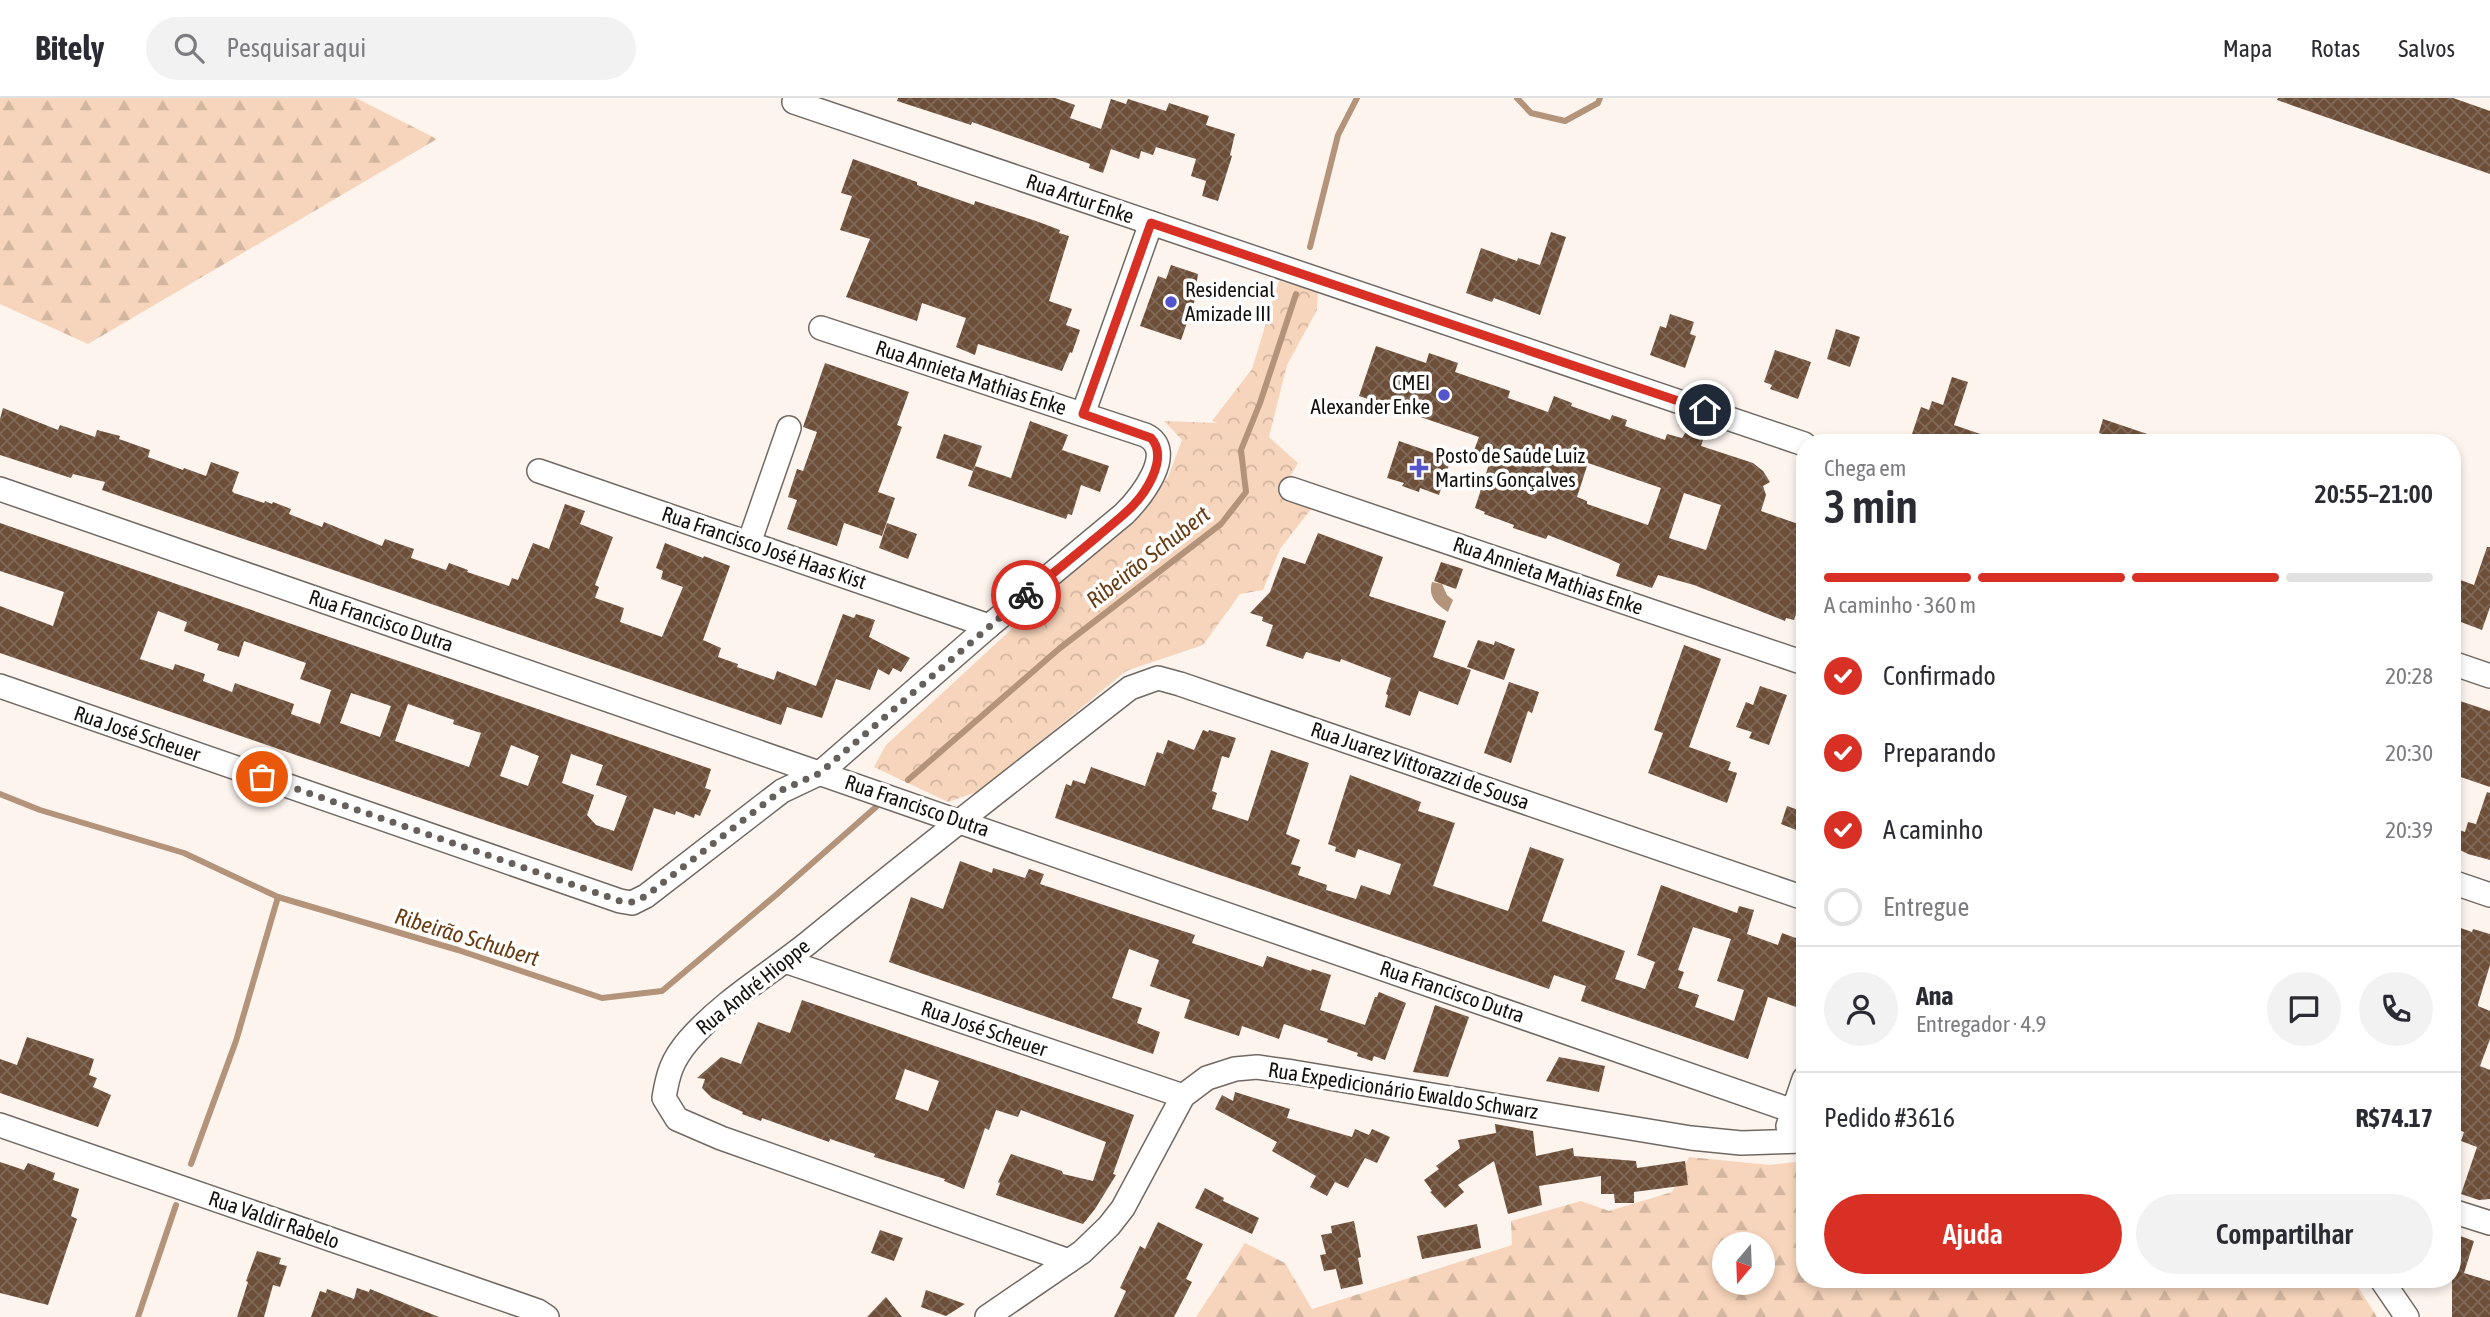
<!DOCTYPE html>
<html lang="pt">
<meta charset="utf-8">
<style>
:root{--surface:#fff;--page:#f2f2f3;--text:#2b2b33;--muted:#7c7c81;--line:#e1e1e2;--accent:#d93025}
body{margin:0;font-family:"Asap Condensed",sans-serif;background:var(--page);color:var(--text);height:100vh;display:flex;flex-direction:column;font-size:26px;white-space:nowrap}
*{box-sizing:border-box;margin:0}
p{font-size:23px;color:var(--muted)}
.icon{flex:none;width:38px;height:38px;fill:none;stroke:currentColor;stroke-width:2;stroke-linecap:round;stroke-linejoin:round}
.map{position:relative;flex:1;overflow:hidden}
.drawer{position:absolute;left:1796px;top:336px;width:665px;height:854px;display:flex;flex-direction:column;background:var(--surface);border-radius:28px;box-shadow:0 4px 10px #0003}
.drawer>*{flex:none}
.needle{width:46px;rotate:199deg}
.buttons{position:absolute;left:1712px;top:1134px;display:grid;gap:14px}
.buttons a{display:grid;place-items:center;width:63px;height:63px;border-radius:50%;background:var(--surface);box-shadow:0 4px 10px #0003;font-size:35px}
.pin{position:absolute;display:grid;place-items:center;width:60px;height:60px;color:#fff;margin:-30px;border:4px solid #fff;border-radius:50%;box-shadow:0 2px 7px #0007}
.courier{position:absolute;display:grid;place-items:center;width:70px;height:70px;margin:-35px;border:5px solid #d93025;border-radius:50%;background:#fff;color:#222;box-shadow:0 2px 9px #0007}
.headline em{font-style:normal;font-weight:600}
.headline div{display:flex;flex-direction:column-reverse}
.headline{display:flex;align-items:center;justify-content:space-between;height:119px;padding:0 28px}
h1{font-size:46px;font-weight:600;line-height:52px}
.bar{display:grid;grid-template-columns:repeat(4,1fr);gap:10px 7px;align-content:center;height:84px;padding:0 28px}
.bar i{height:9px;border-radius:5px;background:var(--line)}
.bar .selected{background:var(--accent)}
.bar p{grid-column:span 4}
.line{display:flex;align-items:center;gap:18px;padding:0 28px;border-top:2px solid var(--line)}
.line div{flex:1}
.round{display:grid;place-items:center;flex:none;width:74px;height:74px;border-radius:37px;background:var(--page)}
ol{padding:0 28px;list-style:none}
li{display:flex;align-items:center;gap:21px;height:77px}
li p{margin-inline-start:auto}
li .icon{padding:7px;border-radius:50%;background:var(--accent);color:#fff;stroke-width:4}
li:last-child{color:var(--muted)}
li i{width:38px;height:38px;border:4px solid var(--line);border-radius:50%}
.button{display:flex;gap:14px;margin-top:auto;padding:14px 28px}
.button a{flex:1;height:80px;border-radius:42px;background:var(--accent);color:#fff;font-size:28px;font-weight:600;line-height:80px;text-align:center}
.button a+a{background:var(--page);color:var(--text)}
header{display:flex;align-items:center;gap:42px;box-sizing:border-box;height:98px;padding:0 35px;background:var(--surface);border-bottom:2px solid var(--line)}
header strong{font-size:33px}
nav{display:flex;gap:38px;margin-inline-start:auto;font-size:24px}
.search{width:490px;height:63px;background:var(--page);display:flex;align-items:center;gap:18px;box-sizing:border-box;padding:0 24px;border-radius:38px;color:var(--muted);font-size:26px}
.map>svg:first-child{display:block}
.forest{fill:url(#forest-firs);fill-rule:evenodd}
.park{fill:url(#park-crowns)}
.water{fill:#b3937a}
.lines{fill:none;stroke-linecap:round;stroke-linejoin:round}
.stream{stroke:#b3937a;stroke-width:6}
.building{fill:url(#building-cross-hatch);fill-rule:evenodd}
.street-casing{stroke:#706963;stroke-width:26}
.street{stroke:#fff;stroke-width:23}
.done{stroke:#65605c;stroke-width:7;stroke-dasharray:0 12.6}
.route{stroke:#d93025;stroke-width:9}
.poi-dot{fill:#5455cc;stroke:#fff;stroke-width:2.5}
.labels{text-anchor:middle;stroke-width:7;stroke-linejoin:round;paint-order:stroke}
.street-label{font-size:21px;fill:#13100e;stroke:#fff}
.poi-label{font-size:21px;fill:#13100e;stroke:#fff;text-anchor:start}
.water-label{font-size:23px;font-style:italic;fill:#683b12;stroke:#fff}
</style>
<header>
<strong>Bitely</strong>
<div class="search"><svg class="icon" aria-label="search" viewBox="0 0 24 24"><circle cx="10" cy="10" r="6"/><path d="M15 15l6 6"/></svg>Pesquisar aqui</div>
<nav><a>Mapa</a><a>Rotas</a><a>Salvos</a></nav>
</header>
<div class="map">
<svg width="2490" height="1219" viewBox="0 0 2490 1219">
<defs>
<pattern id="forest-firs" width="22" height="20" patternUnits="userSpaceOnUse" patternTransform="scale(1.75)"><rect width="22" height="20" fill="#f7d5bc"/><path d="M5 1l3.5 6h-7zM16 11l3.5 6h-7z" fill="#d3b6a0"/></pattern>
<pattern id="park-crowns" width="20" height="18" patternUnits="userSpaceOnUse" patternTransform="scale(1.75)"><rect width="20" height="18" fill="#f7d5bc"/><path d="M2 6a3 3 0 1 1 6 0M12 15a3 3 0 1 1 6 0" fill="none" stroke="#d3b6a0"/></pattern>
<pattern id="building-cross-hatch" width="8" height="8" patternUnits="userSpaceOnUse" patternTransform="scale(1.75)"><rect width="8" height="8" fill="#6d4f39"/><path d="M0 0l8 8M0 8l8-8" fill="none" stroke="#806958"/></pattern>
</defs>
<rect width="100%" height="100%" fill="#fdf4ee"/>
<g class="forest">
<path d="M0 0H356L437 41 88 246 0 206Z"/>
<path d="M1689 1059 1770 1067 1804 1063V1181H2353L2377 1219H1196L1245 1145 1285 1165 1312 1211 1512 1147 1511 1123 1581 1103 1609 1113 1672 1094ZM1724 1146H1762V1185H1724Z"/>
</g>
<path class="park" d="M1279 183 1318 194 1317 212 1287 267 1269 339 1298 365 1291 377 1315 406 1280 451 1263 492 1240 496 1203 547 1126 573 980 693 948 704 874 669 886 647 1141 412 1168 379 1182 342 1164 323 1218 325 1212 323 1252 271Z"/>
<path class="water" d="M1432 484 1442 486 1447 497 1453 502 1448 514C1436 506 1428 499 1432 484Z"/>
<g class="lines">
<g class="stream">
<path d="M1517 0 1531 15 1565 23 1598 5 1600 0"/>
<path d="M1310 149 1338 37 1357 0"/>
<path d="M908 682 1060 550 1221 426 1246 394 1241 352 1260 305 1296 196"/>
<path d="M0 696 40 712 184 755 278 799 458 852 602 900 662 893 776 797 876 709"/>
<path d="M191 1066 236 943 278 799"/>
<path d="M138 1219 176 1107"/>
</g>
</g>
<g class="building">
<path d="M898 0H1055L1075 7 1070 20 1101 31 1111 1 1126 6 1128 1 1166 13 1169 5 1209 18 1206 27 1235 36 1230 57 1232 58 1218 103 1202 98 1206 83 1191 78 1196 61 1156 49 1153 57 1141 53 1139 61 1111 51 1103 75 1089 70 1090 66 1029 44 972 24 971 27 897 3Z"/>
<path d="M2278 0H2453L2490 13V76L2277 2Z"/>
<path d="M853 61 917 84V87L974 107 975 103 1036 123 1060 132 1059 135 1069 138 1049 203 1072 211 1066 227 1080 232 1072 255 1070 254 1062 273 978 246 975 257 956 249 966 220 922 205 917 223 846 199 870 141 840 132 852 98 841 95Z"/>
<path d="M1551 134 1566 139 1540 217 1494 200 1492 204 1466 195 1481 150 1517 163 1518 160 1540 167Z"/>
<path d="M1171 167 1198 176 1196 189 1199 190 1181 242 1140 228 1158 178 1166 181Z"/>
<path d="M1670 216 1694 224 1690 236 1696 238 1685 270 1650 257 1660 228 1666 230Z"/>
<path d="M1836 231 1860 239 1850 269 1827 261Z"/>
<path d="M1376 248 1426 265 1429 255 1458 265 1455 274 1510 293 1508 300 1548 314 1554 298 1572 305 1571 308 1610 322 1612 317 1627 322 1625 328 1665 342 1667 336 1682 340 1688 331 1705 336 1701 348 1753 365 1763 373 1770 384 1763 388 1766 397 1761 413 1804 428V461L1799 478 1804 480V516L1797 513 1794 522 1786 520 1785 523 1694 487 1658 477 1652 490 1616 478 1620 466 1607 460 1548 437 1546 441 1513 430 1514 427 1484 416 1485 414 1475 410 1490 363 1472 358 1479 339 1359 298ZM1588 365 1661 390 1648 427 1587 406V403L1577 399ZM1684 395 1721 407 1706 452 1669 440Z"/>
<path d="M1775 252 1811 264 1798 301 1770 291 1772 287 1764 284Z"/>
<path d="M825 265 909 294 897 327 902 329 878 394 895 400 882 438 844 425 837 448 787 431 797 402 788 399 797 371 803 373 817 334 803 329Z"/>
<path d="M1952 279 1968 284 1954 327 1998 342 1997 345H1909L1921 309 1929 312 1932 303 1943 307Z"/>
<path d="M3 310 58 332 60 327 95 339 97 332 120 338 119 341 150 352 148 359 183 372 184 370 206 378 211 364 239 374 232 393 234 395 264 405 265 403 272 406 273 404 291 411 289 416 322 429 324 424 382 448 385 441 414 451 411 460 446 472 449 465 468 472 467 474 509 488 512 480 518 482 533 445 549 451 565 406 585 413 580 426 613 439 595 487 599 489 595 500 624 510 620 524 662 539 683 489 661 481 663 473 656 470 665 445 703 460 704 458 730 468 703 542 721 550 718 559 738 566 737 569 774 582 777 573 816 588 843 516 854 520 856 516 875 522 869 539 910 560 901 574 893 570 889 577 878 571 870 592 836 581 822 620 787 609 781 627 102 392 105 384 73 376 71 380 0 357V321Z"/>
<path d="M2103 321 2165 342V345H2126L2099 335Z"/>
<path d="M1030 323 1068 337 1062 352 1109 368 1100 394 1081 387 1072 417 1068 416 1066 421 968 388 975 368 1011 380Z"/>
<path d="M944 336 982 348 973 373 936 360Z"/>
<path d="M1399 343 1451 361 1439 397 1420 390 1419 394 1402 388 1404 385 1387 380Z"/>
<path d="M0 425 711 671 705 690 711 692 700 718 695 716 694 720 676 713 675 717 654 710 632 773 0 555V508L53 528 64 494 0 473ZM158 513 187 524 184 533 219 546 217 552 239 559 244 543 306 565 300 581 331 592 320 626 291 616 294 606 235 585 232 594 203 583 205 576 175 566 173 572 140 561ZM351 595 391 608 380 639 340 625ZM408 606 454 622 453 626 481 635 469 669 395 643ZM511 647 539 658 528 688 500 678ZM571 656 603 667 596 687 627 698 614 733 596 727 587 717 594 697 562 685Z"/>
<path d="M887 425 917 436 908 461 879 450Z"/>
<path d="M1318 435 1383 459 1369 498 1446 523 1433 559 1471 572 1458 607 1419 593 1410 618 1385 609 1388 597 1386 596 1391 580 1341 561 1340 564 1306 554 1303 561 1266 548 1273 527 1262 523 1263 519 1250 515 1270 494 1283 459 1305 466Z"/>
<path d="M2487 449H2490V509L2482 532 2453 521 2459 504 2452 501V479L2474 487Z"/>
<path d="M1441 464 1463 471 1456 491 1434 483Z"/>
<path d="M1478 542 1494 547 1495 543 1515 551 1504 582 1467 569Z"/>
<path d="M1684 547 1721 561 1689 649 1731 664 1728 672 1737 675 1727 705 1648 675 1663 635 1654 632Z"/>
<path d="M1509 584 1539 594 1532 615 1528 613 1511 665 1484 655Z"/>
<path d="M1760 588 1787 597 1769 647 1749 640 1752 634 1736 629 1746 604 1753 607Z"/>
<path d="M2460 603 2490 613V689L2452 676V629Z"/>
<path d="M1203 632 1208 634 1209 632 1236 640 1229 660 1222 658 1212 693 1217 695 1212 711 1248 723 1271 652 1309 665 1286 736 1300 742 1291 766 1301 769 1298 777 1327 787 1326 792 1356 801 1361 787 1390 797 1401 766 1358 751 1355 760 1335 753 1336 749 1328 746 1350 677 1421 704 1418 713 1455 725 1433 788 1508 813 1530 749 1564 761 1542 823 1625 853 1615 881 1645 891 1655 864 1637 857 1661 787 1737 815 1739 808 1754 812 1747 836 1778 847 1782 835 1804 843V886L1796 909 1768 899 1748 961 1581 903 1586 888 1554 877 1549 891 1055 720 1066 686 1071 688 1073 682 1085 686 1091 669 1145 688 1157 654 1163 656 1168 642 1194 652ZM1693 829 1731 841 1717 883 1744 892 1734 923 1695 909 1699 897 1678 890 1684 874 1678 872Z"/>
<path d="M2487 694 2490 695V762L2468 756 2460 752 2461 749 2452 746 2456 731 2465 734 2468 724 2476 726Z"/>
<path d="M1787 708 1804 714V735L1781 726Z"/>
<path d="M960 763 992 775 993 770 1025 780 1029 771 1044 776 1040 786 1195 837 1192 845 1263 869 1267 858 1311 873 1312 871 1331 877 1320 912 1365 927 1375 899H1377L1379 894 1406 905 1385 962 1374 958 1372 963 1357 958 1358 955 1327 944 1328 941 1284 926 1279 941 1242 928 1239 938 1184 920 1190 902 1150 888 1159 862 1129 851 1112 900 1142 910 1137 925 1160 934 1153 956 889 864 911 799 943 811Z"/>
<path d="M2452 827 2472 834 2473 831 2490 836V867L2478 906V908L2490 913V941L2480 968 2490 972V1101L2479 1102 2461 1096 2477 1049 2461 1043 2464 1034 2452 1030Z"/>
<path d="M802 902 1134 1017 1113 1076 1116 1077 1095 1111 1083 1126 996 1097 1000 1085 998 1084 1011 1056 1062 1073 1063 1076 1093 1083 1106 1044 1021 1012 1018 1019 996 1012 989 1032 985 1030 964 1091 944 1083 945 1081 874 1059 875 1056 830 1041 829 1044 762 1020 761 1023 742 1016 743 1014 712 1000 702 990 705 981 697 980 721 959 741 966 758 924 790 935ZM905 971 939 983 928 1013 895 1001Z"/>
<path d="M1435 907 1469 919 1448 979 1413 974Z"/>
<path d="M27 939 94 961 89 977 97 980 93 989 111 997 98 1029 0 995V961L17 967Z"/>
<path d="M1559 959 1605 968 1599 994 1546 983Z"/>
<path d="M1235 994 1290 1011 1287 1020 1352 1039 1355 1031 1369 1037 1372 1031 1390 1039 1377 1065 1365 1060 1348 1090 1335 1084 1327 1098 1310 1089 1316 1078 1272 1053 1277 1044 1215 1011 1222 997 1233 1003Z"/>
<path d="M1495 1026 1533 1033 1536 1058 1573 1050 1574 1058 1636 1063 1637 1070 1685 1063 1688 1087 1634 1094V1105H1615L1614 1096H1601V1078L1539 1088 1542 1107 1508 1116 1494 1063 1458 1087 1464 1094 1445 1110 1430 1094 1432 1093 1424 1082 1439 1071 1436 1068 1460 1050 1458 1042 1496 1035Z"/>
<path d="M0 1064 24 1072 28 1065 55 1075 53 1082 79 1091 71 1118 77 1121 48 1207 0 1195Z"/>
<path d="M1205 1090 1224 1100 1223 1103 1259 1120 1252 1136 1195 1110Z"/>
<path d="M1354 1123 1361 1159 1358 1160 1363 1186 1341 1191 1336 1171 1324 1173 1320 1157 1326 1156 1321 1137 1332 1135 1331 1128Z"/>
<path d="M1158 1124 1203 1146 1186 1181 1192 1184 1174 1219H1114L1126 1193 1120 1190 1140 1148 1145 1151Z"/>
<path d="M1477 1126 1481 1150 1422 1161 1417 1138Z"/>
<path d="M880 1132 903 1140 894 1163 871 1155Z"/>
<path d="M2452 1135 2474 1143 2464 1175 2490 1183V1219H2452Z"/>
<path d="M257 1153 281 1160 279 1166 287 1168 280 1189 273 1187 264 1219H237L248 1184 246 1183Z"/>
<path d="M357 1190 369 1194 370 1191 439 1219H311L320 1193 326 1195 327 1191 354 1201Z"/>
<path d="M926 1192 965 1206 946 1218 921 1209Z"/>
<path d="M886 1199 902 1219H867Z"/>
</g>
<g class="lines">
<defs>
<g id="street">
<path d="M794 4 1804 346"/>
<path d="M1083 316 1151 125"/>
<path d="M539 373 989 528"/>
<path d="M0 391 1793 1013"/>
<path d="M1291 391 1804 565"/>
<path d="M749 445 789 330"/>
<path d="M2452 565 2490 578"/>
<path d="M0 588 620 803 632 805 646 798 782 693 820 675 989 528 1124 416C1139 401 1179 353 1145 337L821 230"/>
<path d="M2452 784 2490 797"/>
<path d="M785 863 1183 998"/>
<path d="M0 1027 538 1213 547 1219"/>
<path d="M1788 1028 1804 981"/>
<path d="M2452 1113 2490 1125"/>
<path d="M1069 1163 721 1040 677 1021 664 1000C668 975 672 962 689 942 723 903 768 877 808 845 914 758 1022 674 1130 590L1158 580 1180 586 1804 800"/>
<path d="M2381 1181 2407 1219"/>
<path d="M987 1219 1082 1154 1109 1128 1123 1110 1183 998 1207 980 1235 971 1257 969 1293 974 1691 1040 1741 1045 1804 1043"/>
</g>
</defs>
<use href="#street" class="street-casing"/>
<use href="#street" class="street"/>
</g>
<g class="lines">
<path class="done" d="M262 679 620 803 632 804 646 798 782 692 820 675 1026 497"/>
<path class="route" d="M1026 497C1050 478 1074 458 1097 439 1113 425 1132 412 1144 394 1154 379 1165 355 1151 340L1083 316 1151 125 1705 312"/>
</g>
<g class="poi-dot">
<circle cx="1171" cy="204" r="7"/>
<circle cx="1444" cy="297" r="7"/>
<path d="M1415.5 359.5h7v7h7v7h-7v7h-7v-7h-7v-7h7z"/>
</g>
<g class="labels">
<g class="street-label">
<text transform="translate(1080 101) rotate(19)" y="7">Rua Artur Enke</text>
<text transform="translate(971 280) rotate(18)" y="7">Rua Annieta Mathias Enke</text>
<text transform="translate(764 450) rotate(19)" y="7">Rua Francisco José Haas Kist</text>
<text transform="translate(1548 478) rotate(19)" y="7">Rua Annieta Mathias Enke</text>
<text transform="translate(381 523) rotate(19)" y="7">Rua Francisco Dutra</text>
<text transform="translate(137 636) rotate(19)" y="7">Rua José Scheuer</text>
<text transform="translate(1420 668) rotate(19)" y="7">Rua Juarez Vittorazzi de Sousa</text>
<text transform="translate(917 708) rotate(19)" y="7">Rua Francisco Dutra</text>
<text transform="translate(753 889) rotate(-39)" y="7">Rua André Hioppe</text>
<text transform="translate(1452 894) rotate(19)" y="7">Rua Francisco Dutra</text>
<text transform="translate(984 931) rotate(19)" y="7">Rua José Scheuer</text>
<text transform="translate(1403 993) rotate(9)" y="7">Rua Expedicionário Ewaldo Schwarz</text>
<text transform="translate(274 1122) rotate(19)" y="7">Rua Valdir Rabelo</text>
</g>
<g class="poi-label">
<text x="1185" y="199">Residencial<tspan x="1185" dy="24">Amizade III</tspan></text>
<text x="1430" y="292" text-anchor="end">CMEI<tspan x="1430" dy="24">Alexander Enke</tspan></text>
<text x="1435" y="365">Posto de Saúde Luiz<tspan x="1435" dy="24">Martins Gonçalves</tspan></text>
</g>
<g class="water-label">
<text transform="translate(1148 459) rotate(-38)" y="8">Ribeirão Schubert</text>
<text transform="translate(467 839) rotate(17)" y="8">Ribeirão Schubert</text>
</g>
</g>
</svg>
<div class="buttons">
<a><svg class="needle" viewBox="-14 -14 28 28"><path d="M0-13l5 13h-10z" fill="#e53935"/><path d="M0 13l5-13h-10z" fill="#7c7c81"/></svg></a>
</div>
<div class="pin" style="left:262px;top:679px;background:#ea580c"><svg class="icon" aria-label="bag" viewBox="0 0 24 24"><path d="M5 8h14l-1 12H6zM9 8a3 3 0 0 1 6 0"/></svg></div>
<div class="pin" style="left:1705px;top:312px;background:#1f2937"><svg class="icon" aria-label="home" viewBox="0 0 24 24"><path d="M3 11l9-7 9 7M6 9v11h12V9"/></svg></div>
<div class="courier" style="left:1026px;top:497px"><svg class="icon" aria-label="bike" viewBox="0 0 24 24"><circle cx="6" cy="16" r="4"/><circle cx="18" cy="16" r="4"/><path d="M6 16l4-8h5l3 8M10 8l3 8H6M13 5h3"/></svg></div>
<section class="drawer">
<div class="headline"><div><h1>3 min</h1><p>Chega em</p></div><em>20:55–21:00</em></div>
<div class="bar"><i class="selected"></i><i class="selected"></i><i class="selected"></i><i></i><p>A caminho · 360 m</p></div>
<ol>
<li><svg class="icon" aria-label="check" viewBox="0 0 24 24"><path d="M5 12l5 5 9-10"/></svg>Confirmado<p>20:28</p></li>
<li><svg class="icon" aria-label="check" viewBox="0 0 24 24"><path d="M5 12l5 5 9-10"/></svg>Preparando<p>20:30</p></li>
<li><svg class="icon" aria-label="check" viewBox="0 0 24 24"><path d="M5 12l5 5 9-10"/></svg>A caminho<p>20:39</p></li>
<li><i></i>Entregue</li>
</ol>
<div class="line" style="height:126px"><a class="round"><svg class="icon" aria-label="person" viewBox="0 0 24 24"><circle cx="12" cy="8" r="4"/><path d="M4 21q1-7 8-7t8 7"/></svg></a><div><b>Ana</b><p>Entregador · 4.9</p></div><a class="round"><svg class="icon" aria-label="chat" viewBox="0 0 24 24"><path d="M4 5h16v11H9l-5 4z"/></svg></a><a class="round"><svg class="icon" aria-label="phone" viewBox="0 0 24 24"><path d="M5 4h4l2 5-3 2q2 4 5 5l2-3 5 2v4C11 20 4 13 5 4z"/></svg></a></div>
<div class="line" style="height:91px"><div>Pedido #3616</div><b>R$74.17</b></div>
<div class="button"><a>Ajuda</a><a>Compartilhar</a></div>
</section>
</div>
